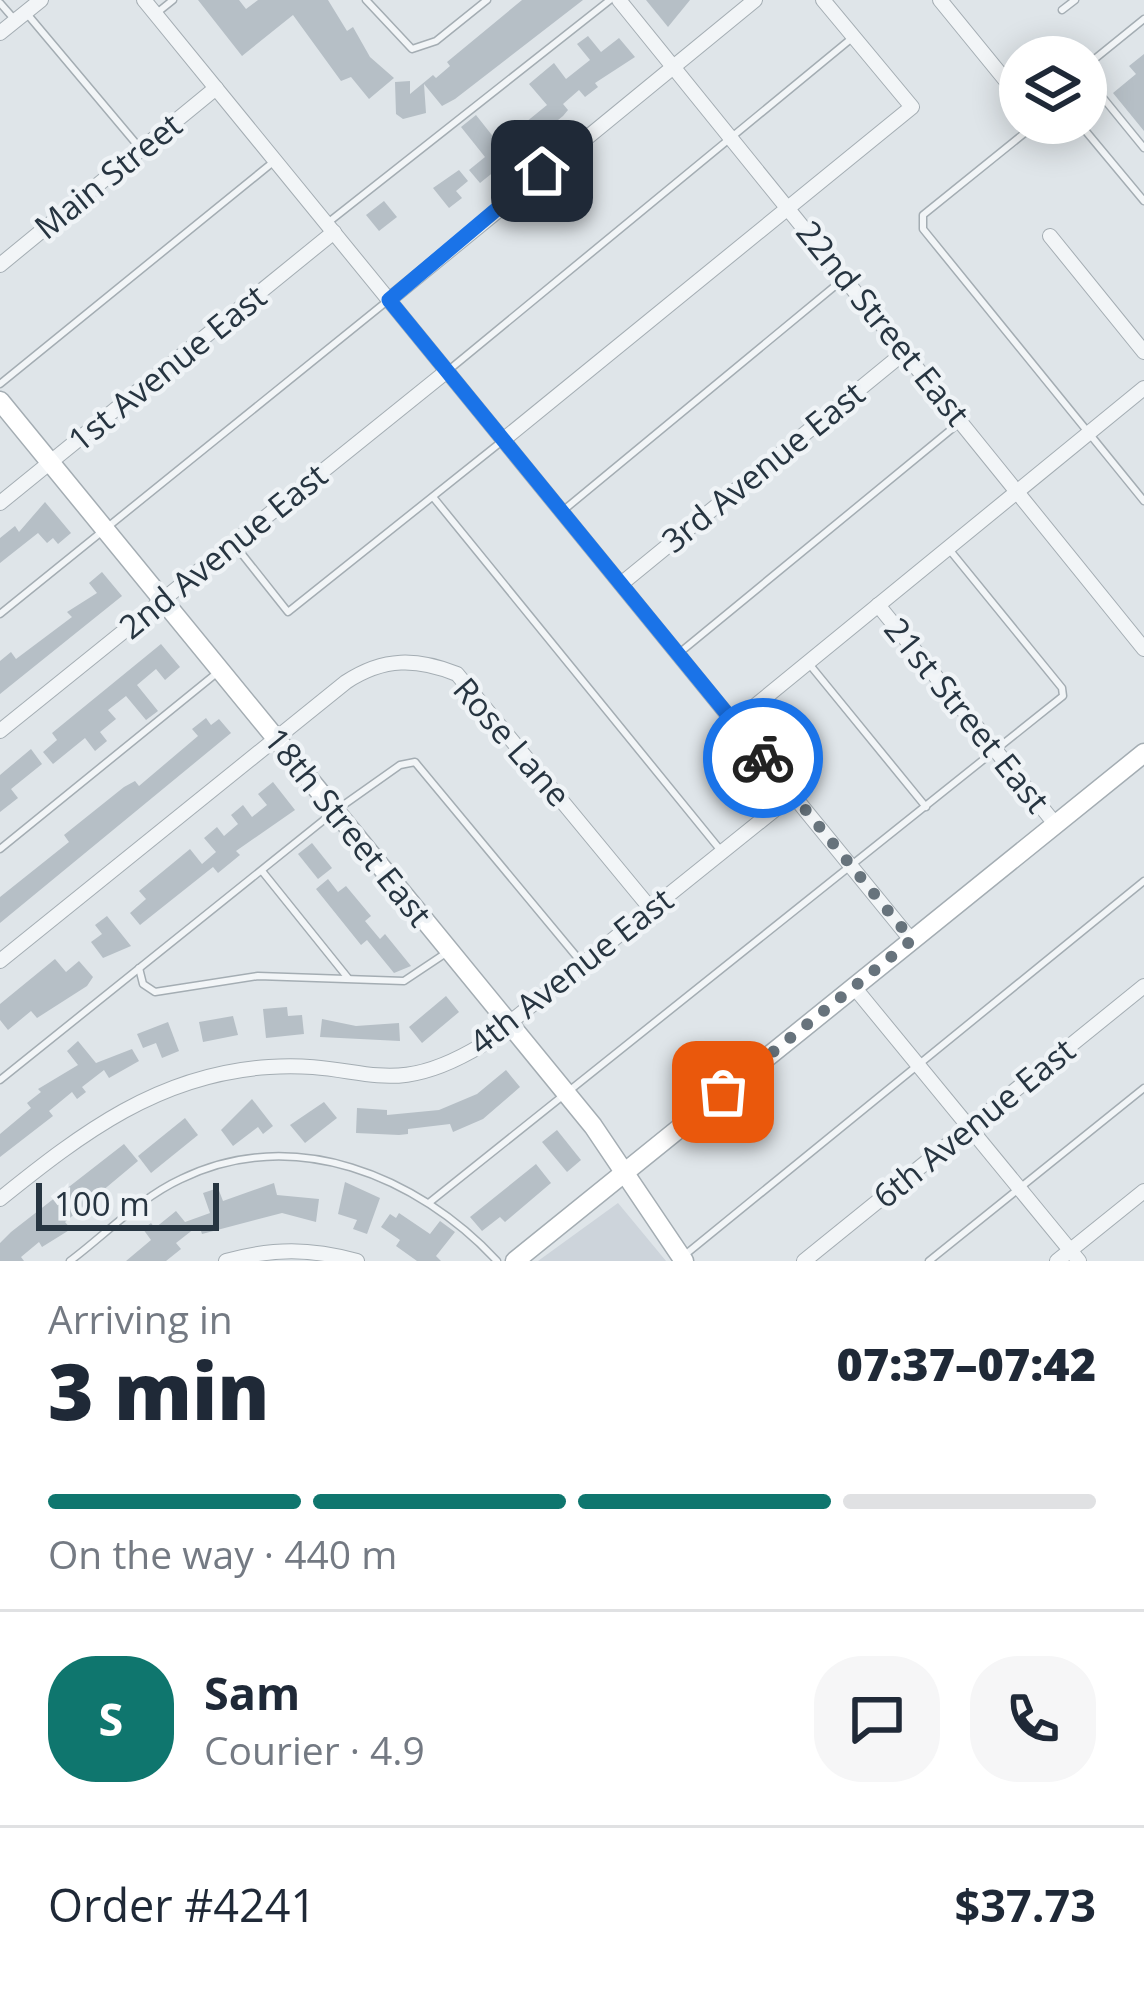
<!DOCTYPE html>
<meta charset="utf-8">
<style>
:root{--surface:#fff;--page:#f6f6f7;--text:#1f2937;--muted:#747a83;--line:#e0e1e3;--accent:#0f766e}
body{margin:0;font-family:"Open Sans",sans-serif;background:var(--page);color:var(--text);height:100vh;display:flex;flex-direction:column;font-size:45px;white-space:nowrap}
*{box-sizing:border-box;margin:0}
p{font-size:39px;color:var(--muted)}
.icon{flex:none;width:66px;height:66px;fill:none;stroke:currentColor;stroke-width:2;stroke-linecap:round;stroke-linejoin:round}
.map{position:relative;height:1261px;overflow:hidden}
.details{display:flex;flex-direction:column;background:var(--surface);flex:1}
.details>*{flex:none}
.buttons{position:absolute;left:999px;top:36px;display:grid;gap:24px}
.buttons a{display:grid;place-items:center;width:108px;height:108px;border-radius:50%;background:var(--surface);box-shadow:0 6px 30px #0003;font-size:60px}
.scale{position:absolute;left:36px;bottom:30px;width:183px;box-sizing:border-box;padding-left:12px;border:6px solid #273541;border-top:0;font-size:33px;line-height:42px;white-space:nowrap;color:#273541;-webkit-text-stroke:9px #eff3f6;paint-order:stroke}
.pin{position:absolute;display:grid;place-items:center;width:102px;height:102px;color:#fff;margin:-51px;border-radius:24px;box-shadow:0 6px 18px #0006}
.courier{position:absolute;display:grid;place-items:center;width:120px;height:120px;margin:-60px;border:9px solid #1a73e8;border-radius:50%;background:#fff;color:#222;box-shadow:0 3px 15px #0007}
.head em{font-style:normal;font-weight:800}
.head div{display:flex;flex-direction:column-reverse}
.head{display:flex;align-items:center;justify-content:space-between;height:204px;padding:0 48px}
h1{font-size:78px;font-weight:800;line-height:90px}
.bar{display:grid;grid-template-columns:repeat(4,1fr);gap:18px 12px;align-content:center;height:144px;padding:0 48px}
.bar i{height:15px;border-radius:9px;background:var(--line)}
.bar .on{background:var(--accent)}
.bar p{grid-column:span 4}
.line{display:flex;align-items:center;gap:30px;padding:0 48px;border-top:3px solid var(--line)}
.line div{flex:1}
.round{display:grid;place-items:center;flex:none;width:126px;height:126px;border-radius:48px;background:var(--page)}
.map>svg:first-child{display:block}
.built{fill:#cdd4db}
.building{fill:#b6bfc6}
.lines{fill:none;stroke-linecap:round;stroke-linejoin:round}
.lane-casing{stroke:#a4adb3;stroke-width:9}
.street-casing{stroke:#a4adb3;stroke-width:16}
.secondary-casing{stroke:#a4adb3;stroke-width:21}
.lane{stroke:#f2f5f7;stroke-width:6}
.street{stroke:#f2f5f7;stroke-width:14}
.secondary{stroke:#fff;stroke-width:18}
.done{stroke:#67737c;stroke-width:12;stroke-dasharray:0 21.6}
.route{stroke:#1a73e8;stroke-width:15}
.labels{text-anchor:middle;stroke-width:9;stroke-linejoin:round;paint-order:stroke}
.street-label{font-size:33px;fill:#273541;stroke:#eff3f6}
</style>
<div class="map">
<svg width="1144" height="1261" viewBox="0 0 1144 1261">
<rect width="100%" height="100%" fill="#dfe5e9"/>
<path class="built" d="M618 1203 666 1261H538Z"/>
<g class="building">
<path d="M198 0H239L246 9 258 0H328L347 31 353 27 370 57 394 78 369 99 351 77 341 81 293 15 242 56Z"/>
<path d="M522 0H583L455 99 442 106 424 84 426 113 403 119 396 114 395 82 410 81V94L433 75 436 78 450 66 447 62Z"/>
<path d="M646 0H690L668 27Z"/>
<path d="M588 36 601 52 619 38 635 57 595 83 598 87 585 97 579 90 563 104 568 110 563 116 480 183 469 170 485 157 461 127 476 115 499 144 547 105 529 84 554 63 566 79 590 60 577 44Z"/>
<path d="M1144 54V131L1113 93 1136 74 1129 66Z"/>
<path d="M459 170 468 181 456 191 462 198 449 208 433 188Z"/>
<path d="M384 201 397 217 379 231 366 215Z"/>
<path d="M45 502 71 533 58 544 53 538 47 543 38 533 0 563V538L15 526 19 532Z"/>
<path d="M102 572 122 596 0 694V661L11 652 16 659 72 617 67 612 97 593 89 583Z"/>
<path d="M161 644 180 667 165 680 156 669 137 685 158 711 146 720 126 696 108 710 116 719 100 732 107 741 95 751 85 738 53 764 43 752 57 740 52 733Z"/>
<path d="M206 718 211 725 219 719 231 733 0 923V897L69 842 64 835 124 787 135 781 139 786 198 736 192 729Z"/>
<path d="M31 749 42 764 11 789 18 798 0 812V775Z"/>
<path d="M273 782 295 810 236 851 240 855 218 873 213 867 140 925 130 913 146 899 139 891 190 849 202 864 216 852 204 838 217 827 224 836 238 824 231 815 243 805 252 817 267 805 258 794Z"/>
<path d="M312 843 332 868 318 879 298 854Z"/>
<path d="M328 879 338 892 346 886 371 916 365 921 380 939 385 934 411 966 394 973 367 940 361 945 316 889Z"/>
<path d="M107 916 131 946 103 958 91 942 102 934 95 925Z"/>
<path d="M55 959 66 972 79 961 93 977 87 986 37 1018 31 1011 8 1030 0 1020V1004Z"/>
<path d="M446 996 459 1012 422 1043 409 1027Z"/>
<path d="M287 1007 288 1016 302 1015 304 1034 266 1038 263 1009Z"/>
<path d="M233 1016 238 1035 203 1042 199 1022Z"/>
<path d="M322 1019 356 1026 399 1023 400 1041 320 1037Z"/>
<path d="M168 1022 179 1051 162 1058 156 1043 143 1048 137 1034Z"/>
<path d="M78 1041 96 1063 132 1049 139 1061 109 1078 104 1070 82 1087 86 1092 77 1099 72 1092 49 1111 53 1116 0 1157V1134L31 1108 27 1103 41 1092 38 1089 78 1065 67 1051Z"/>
<path d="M506 1070 520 1087 483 1119 453 1132 450 1124 408 1129V1134L399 1135 356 1133 357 1108 387 1110V1115L439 1110 477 1094Z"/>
<path d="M252 1099 273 1126 263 1134 258 1127 233 1146 221 1130Z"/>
<path d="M324 1102 337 1118 305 1143 290 1125Z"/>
<path d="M185 1118 198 1135 151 1173 138 1156Z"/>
<path d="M557 1130 581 1160 567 1172 542 1142Z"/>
<path d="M124 1144 138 1161 65 1222 71 1229 42 1247 39 1242 21 1257 24 1261H0V1243L11 1232Z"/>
<path d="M536 1164 551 1183 505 1222 500 1217 482 1231 470 1217Z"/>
<path d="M345 1182 380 1198 367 1234 353 1229 357 1220 338 1214Z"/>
<path d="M274 1183 277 1195 319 1199 316 1222 282 1213 202 1234 199 1225 176 1243 181 1249 166 1261H126L151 1240 143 1229 151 1223 155 1228 176 1211 185 1222 210 1213 203 1193 218 1188 223 1201Z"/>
<path d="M399 1213 430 1234 440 1221 455 1232 436 1256 441 1261H417L396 1246 400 1240 381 1227 390 1214 396 1218Z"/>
</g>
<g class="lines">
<defs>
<g id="lane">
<path d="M366 0 412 49 436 41 487 0"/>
<path d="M0 3 14 19"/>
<path d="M1062 10 1075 0"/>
<path d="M158 12 173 0"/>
<path d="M28 15 139 147"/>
<path d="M1086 66 1144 19"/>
<path d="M1086 77 1144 148"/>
<path d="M1037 123 923 215V229L1144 501"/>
<path d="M1079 123 1144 201"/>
<path d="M330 221 610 0"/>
<path d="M450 369 852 38"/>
<path d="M0 384 272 163"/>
<path d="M433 497 722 852"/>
<path d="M565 509 841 281"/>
<path d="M234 544 288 612 501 442"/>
<path d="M0 614 386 302"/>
<path d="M678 654 959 423"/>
<path d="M810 665 926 807"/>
<path d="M0 849 218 672"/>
<path d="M262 871 348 978"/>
<path d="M139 968 143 984 155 992 258 976 404 981 446 953"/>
<path d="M0 1080 335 811 400 765 415 762 582 963"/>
<path d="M430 1202 1063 696 1062 688 948 548"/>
<path d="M686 1254 1144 881"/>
<path d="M70 1261C106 1234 140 1198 181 1179 293 1124 418 1176 497 1261"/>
<path d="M929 1261 1144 1088"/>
</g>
<g id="street">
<path d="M144 0 912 941"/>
<path d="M619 0 1144 649"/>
<path d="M940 0 1020 98"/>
<path d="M0 33 41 0"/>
<path d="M1050 236 1144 352"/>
<path d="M0 265 216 88"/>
<path d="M389 300 755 0"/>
<path d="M503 440 912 107 823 0"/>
<path d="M0 503 334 232"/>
<path d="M621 584 906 351"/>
<path d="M878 605 1056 825"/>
<path d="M734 723 1144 388"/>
<path d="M0 731 447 371"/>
<path d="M0 961 346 682C384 657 417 658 457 674L651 909"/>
<path d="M854 987 1079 1261"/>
<path d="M0 1199C82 1133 159 1074 269 1067 364 1060 386 1103 482 1045L793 795"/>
<path d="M226 1261C273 1248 310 1248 357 1261"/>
<path d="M804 1261 1144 986"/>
<path d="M1057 1261 1144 1191"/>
</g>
<g id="secondary">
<path d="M0 401 593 1126 684 1261"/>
<path d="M515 1261 1144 753"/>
</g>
</defs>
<use href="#lane" class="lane-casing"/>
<use href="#street" class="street-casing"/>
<use href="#secondary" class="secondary-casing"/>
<use href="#lane" class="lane"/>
<use href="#street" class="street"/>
<use href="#secondary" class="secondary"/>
</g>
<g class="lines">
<path class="done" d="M723 1092 912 940 763 758"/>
<path class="route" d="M542 171 389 300 763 758"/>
</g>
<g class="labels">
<g class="street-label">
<text transform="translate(108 176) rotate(-39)" y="12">Main Street</text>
<text transform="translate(883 323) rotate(51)" y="12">22nd Street East</text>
<text transform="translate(167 368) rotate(-39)" y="12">1st Avenue East</text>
<text transform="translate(763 467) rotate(-39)" y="12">3rd Avenue East</text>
<text transform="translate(223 551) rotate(-39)" y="12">2nd Avenue East</text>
<text transform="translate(967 715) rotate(51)" y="12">21st Street East</text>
<text transform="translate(512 742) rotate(49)" y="12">Rose Lane</text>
<text transform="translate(348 827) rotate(51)" y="12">18th Street East</text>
<text transform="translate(571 971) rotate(-38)" y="12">4th Avenue East</text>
<text transform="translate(974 1123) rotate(-39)" y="12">6th Avenue East</text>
</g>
</g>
</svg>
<div class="buttons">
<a><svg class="icon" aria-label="layers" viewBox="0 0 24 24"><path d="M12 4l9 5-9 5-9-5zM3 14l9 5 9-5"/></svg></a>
</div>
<div class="scale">100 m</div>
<div class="pin" style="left:723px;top:1092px;background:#ea580c"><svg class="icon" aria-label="bag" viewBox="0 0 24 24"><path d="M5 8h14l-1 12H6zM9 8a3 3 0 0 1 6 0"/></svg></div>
<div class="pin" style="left:542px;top:171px;background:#1f2937"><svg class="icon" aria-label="home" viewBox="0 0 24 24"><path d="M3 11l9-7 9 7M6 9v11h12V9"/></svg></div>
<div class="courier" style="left:763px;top:758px"><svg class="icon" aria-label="bike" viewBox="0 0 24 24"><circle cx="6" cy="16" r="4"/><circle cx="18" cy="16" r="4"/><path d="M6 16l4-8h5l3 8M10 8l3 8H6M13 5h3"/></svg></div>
</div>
<section class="details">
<div class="head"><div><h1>3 min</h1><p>Arriving in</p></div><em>07:37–07:42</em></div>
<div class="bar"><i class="on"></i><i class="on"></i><i class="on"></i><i></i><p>On the way · 440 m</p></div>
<div class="line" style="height:216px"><b class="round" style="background:var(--accent);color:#fff">S</b><div><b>Sam</b><p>Courier · 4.9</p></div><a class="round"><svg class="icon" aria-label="chat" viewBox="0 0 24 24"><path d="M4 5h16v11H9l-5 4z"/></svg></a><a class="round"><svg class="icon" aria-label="phone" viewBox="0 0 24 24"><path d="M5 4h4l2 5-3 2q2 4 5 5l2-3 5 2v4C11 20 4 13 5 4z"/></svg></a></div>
<div class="line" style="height:156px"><div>Order #4241</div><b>$37.73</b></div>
</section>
